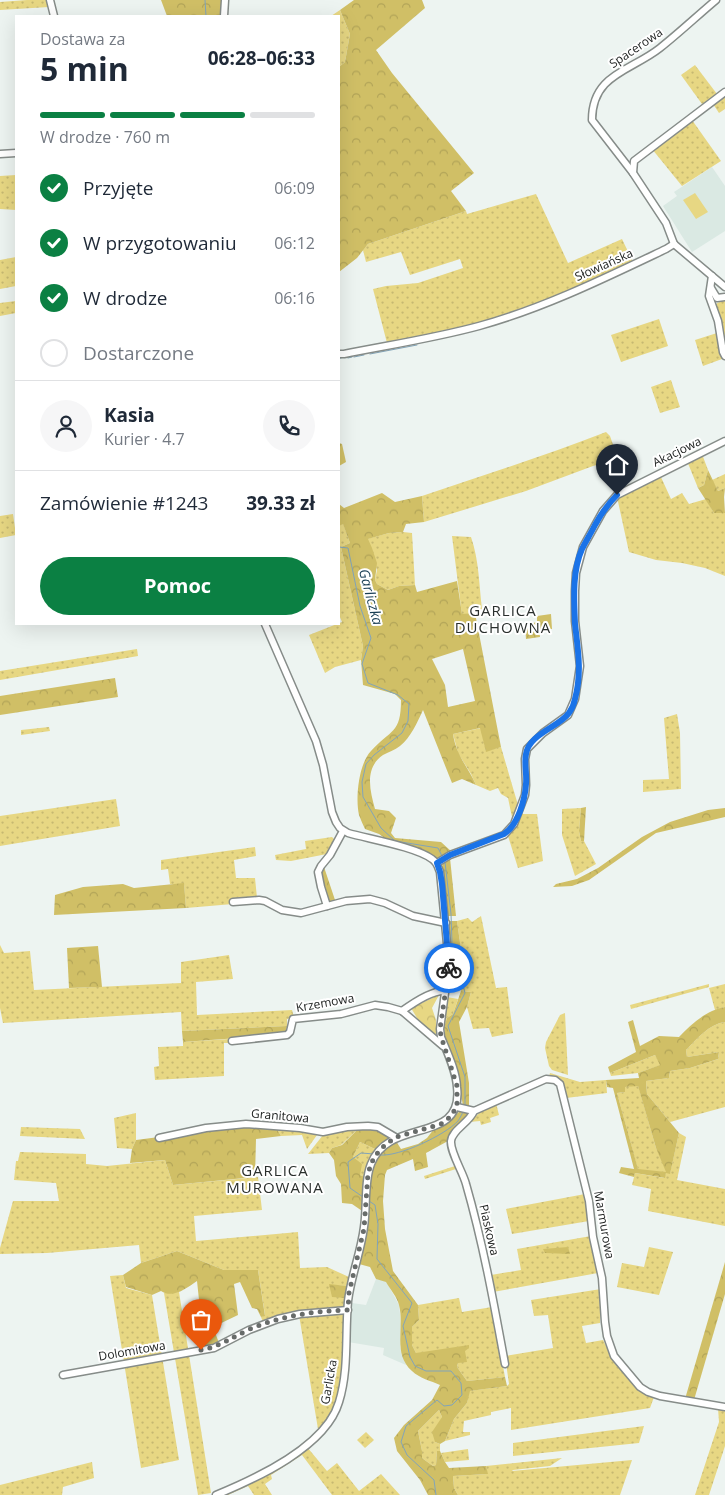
<!DOCTYPE html>
<html lang="pl">
<meta charset="utf-8">
<style>
:root{--surface:#fff;--page:#f6f6f7;--text:#1f2937;--muted:#747a83;--line:#e0e1e3;--accent:#0b8043}
body{margin:0;font-family:"Open Sans",sans-serif;background:var(--page);color:var(--text);height:100vh;display:flex;flex-direction:column;font-size:19px;white-space:nowrap}
*{box-sizing:border-box;margin:0}
p{font-size:16px;color:var(--muted)}
.icon{flex:none;width:28px;height:28px;fill:none;stroke:currentColor;stroke-width:2;stroke-linecap:round;stroke-linejoin:round}
.map{position:relative;flex:1;overflow:hidden}
.drawer{position:absolute;left:15px;top:15px;width:325px;height:610px;display:flex;flex-direction:column;background:var(--surface);border-radius:0px;box-shadow:0 5px 20px #0002}
.drawer>*{flex:none}
.pin{position:absolute;display:grid;place-items:center;width:42px;height:42px;color:#fff;margin:-51px -21px;border-radius:50% 50% 50% 0;rotate:-45deg;box-shadow:0 0 5px #0007}
.pin .icon{rotate:45deg}
.courier{position:absolute;display:grid;place-items:center;width:50px;height:50px;margin:-25px;border:4px solid #1a73e8;border-radius:50%;background:#fff;color:#222;box-shadow:0 1px 6px #0007}
.headline em{font-style:normal;font-weight:700}
.headline div{display:flex;flex-direction:column-reverse}
.headline{display:flex;align-items:center;justify-content:space-between;height:85px;padding:0 25px}
h1{font-size:32px;font-weight:700;line-height:38px}
.bar{display:grid;grid-template-columns:repeat(4,1fr);gap:8px 5px;align-content:center;height:60px;padding:0 25px}
.bar i{height:6px;border-radius:4px;background:var(--line)}
.bar .active{background:var(--accent)}
.bar p{grid-column:span 4}
.line{display:flex;align-items:center;gap:12px;padding:0 25px;border-top:1px solid var(--line)}
.line div{flex:1}
.round{display:grid;place-items:center;flex:none;width:52px;height:52px;border-radius:26px;background:var(--page)}
ol{padding:0 25px;list-style:none}
li{display:flex;align-items:center;gap:15px;height:55px}
li p{margin-inline-start:auto}
li .icon{padding:5px;border-radius:50%;background:var(--accent);color:#fff;stroke-width:4}
li:last-child{color:var(--muted)}
li i{width:28px;height:28px;border:2px solid var(--line);border-radius:50%}
.cta{display:flex;gap:10px;margin-top:auto;padding:10px 25px}
.cta a{flex:1;height:58px;border-radius:30px;background:var(--accent);color:#fff;font-size:20px;font-weight:700;line-height:58px;text-align:center}
.map>svg:first-child{display:block}
.built{fill:#dae9e3}
.grass{fill:url(#grass-dots)}
.forest{fill:url(#forest-crowns);fill-rule:evenodd}
.park{fill:url(#park-crowns)}
.garden{fill:#e7d783}
.lines{fill:none;stroke-linecap:round;stroke-linejoin:round}
.stream{stroke:#81a4ba;stroke-width:1}
.minor-casing{stroke:#868c89;stroke-width:9}
.minor{stroke:#fff;stroke-width:6}
.done{stroke:#686c6a;stroke-width:5;stroke-dasharray:0 9}
.route{stroke:#1a73e8;stroke-width:6}
.labels{text-anchor:middle;stroke-width:4;stroke-linejoin:round;paint-order:stroke}
.street-label{font-size:12px;fill:#202322;stroke:#fff}
.water-label{font-size:14px;font-style:italic;fill:#183d53;stroke:#fff}
.quarter-label{font-size:15px;letter-spacing:1px;fill:#2a2f2d;stroke:#fff}
</style>
<div class="map">
<svg width="725" height="1495" viewBox="0 0 725 1495">
<defs>
<pattern id="grass-dots" width="8" height="8" patternUnits="userSpaceOnUse" patternTransform="scale(1.25)"><rect width="8" height="8" fill="#e7d783"/><path d="M2 2h.1M6 6h.1" fill="none" stroke="#c6b871" stroke-width="1.8" stroke-linecap="round"/></pattern>
<pattern id="forest-crowns" width="20" height="18" patternUnits="userSpaceOnUse" patternTransform="scale(1.25)"><rect width="20" height="18" fill="#d0bf66"/><path d="M2 6a3 3 0 1 1 6 0M12 15a3 3 0 1 1 6 0" fill="none" stroke="#b2a458"/></pattern>
<pattern id="park-crowns" width="20" height="18" patternUnits="userSpaceOnUse" patternTransform="scale(1.25)"><rect width="20" height="18" fill="#e7d783"/><path d="M2 6a3 3 0 1 1 6 0M12 15a3 3 0 1 1 6 0" fill="none" stroke="#c6b871"/></pattern>
</defs>
<rect width="100%" height="100%" fill="#edf4f1"/>
<g class="built">
<path d="M712 167 725 186V231L692 252 663 206 677 196 674 192Z"/>
<path d="M376 1279 386 1281 399 1305 401 1323 400 1347 406 1365 383 1355 384 1348 348 1342 352 1303 366 1305Z"/>
</g>
<g class="grass">
<path d="M27 0H47L49 7 0 10V2Z"/>
<path d="M340 10 350 34 345 62 339 67V16H331Z"/>
<path d="M695 65 717 94 702 104 681 75Z"/>
<path d="M725 95V109L719 113 713 104Z"/>
<path d="M692 120 721 161 682 186 652 149Z"/>
<path d="M16 175V210L0 209V176Z"/>
<path d="M536 194 568 263 622 239 633 262 546 300 478 323 387 343 373 289 386 286 418 283 463 268 460 259 410 275 401 252 366 262 363 250 368 244 466 211 467 214Z"/>
<path d="M16 257V286L0 289V260Z"/>
<path d="M725 299V339H722L714 305Z"/>
<path d="M16 301V313L0 316V303Z"/>
<path d="M659 319 668 346 621 362 611 335Z"/>
<path d="M717 333 722 359 703 366 695 340Z"/>
<path d="M671 380 680 407 660 413 651 387Z"/>
<path d="M606 432 610 436 618 459 593 466 526 491 424 522 422 496C483 475 545 456 606 432Z"/>
<path d="M702 454 708 470 704 485 698 488 687 461Z"/>
<path d="M725 474V488L718 491 712 480Z"/>
<path d="M660 475 671 499 682 493 689 504 706 499 714 513H725V576L705 568 682 563 656 560 629 552 617 497Z"/>
<path d="M13 514 16 535 0 538V516Z"/>
<path d="M343 523 350 543 341 547 363 646 361 660 335 667 325 673 309 635 342 622 339 615V526Z"/>
<path d="M403 532 412 533 415 585 399 586 388 590 377 584 375 580 377 570 367 539 389 533Z"/>
<path d="M452 536 471 537C479 560 479 584 482 609L475 613 462 615Z"/>
<path d="M137 649 138 656 0 680V671Z"/>
<path d="M677 714 680 733 681 789 643 792V780L669 779 664 718Z"/>
<path d="M49 727 50 731 21 735V730Z"/>
<path d="M481 728 486 751 501 747 518 805 513 822 508 798 501 794 498 788 490 791 476 785 471 774 458 753 453 734Z"/>
<path d="M116 799 120 826 0 846V816Z"/>
<path d="M581 808 579 831 581 841H584L596 864 575 876 562 835V809Z"/>
<path d="M521 814H537L543 861 518 868 508 836 516 827Z"/>
<path d="M332 837 336 841 327 854 291 861 276 860 275 855 306 849 305 841Z"/>
<path d="M255 847 256 856 234 860 236 878H255L257 898 233 904 186 908 184 884H170L168 869 161 870V860Z"/>
<path d="M481 916 496 988 507 987 513 1033 492 1037 489 1028 473 1029 467 1007 471 992 461 991V987L458 986 455 973 464 970 457 921 468 918 472 922Z"/>
<path d="M0 945 4 953 30 951 34 990 181 983V962L229 955 233 979 196 982 197 1015 292 1010 294 1017 287 1019V1026L182 1031 181 1012 3 1023 0 1008Z"/>
<path d="M709 984V987L631 1009 630 1005Z"/>
<path d="M725 984V1007L715 1010 709 988Z"/>
<path d="M447 997 458 999 453 1014 447 1018 444 1027Z"/>
<path d="M565 1013 568 1075 552 1070 549 1066 545 1048 546 1042 560 1015Z"/>
<path d="M725 1022V1107L670 1122 647 1094 646 1081 669 1078 670 1071 690 1068 718 1059 719 1052 687 1057 686 1050C697 1039 709 1024 725 1022Z"/>
<path d="M229 1039 230 1043H224V1076L155 1080 154 1067 159 1066 158 1047 183 1046V1042Z"/>
<path d="M655 1055 661 1065 638 1073 611 1076 610 1073Z"/>
<path d="M550 1073 580 1082 606 1080 607 1093 566 1098 562 1086 549 1077Z"/>
<path d="M638 1085 656 1148 670 1173 679 1133 686 1137 677 1180 725 1189V1226L648 1211 651 1189 632 1185 635 1173 664 1178 666 1173 638 1170 617 1093 625 1092 624 1087Z"/>
<path d="M496 1103 499 1115 490 1118 491 1122 481 1125 480 1121 469 1122 484 1109Z"/>
<path d="M136 1113V1140L132 1149 117 1148 114 1118Z"/>
<path d="M21 1127 80 1129 85 1139 20 1136Z"/>
<path d="M276 1127 310 1132 317 1135 307 1149 302 1135 281 1136Z"/>
<path d="M360 1127 341 1145 332 1148 329 1153 308 1154 323 1135Z"/>
<path d="M360 1142 375 1149 368 1164 365 1177 360 1175 353 1157Z"/>
<path d="M20 1152 86 1154V1164L107 1166 165 1160 173 1185 258 1177 262 1210 194 1216 196 1241 298 1232 300 1268 327 1267 349 1277 347 1286 330 1285 346 1298 344 1308 263 1322 261 1317 265 1315 258 1270H224L177 1251 141 1263 139 1245 47 1253 0 1254V1248L13 1201H0H59L56 1183 14 1180 16 1161H18Z"/>
<path d="M455 1166 456 1169 425 1179 424 1176Z"/>
<path d="M585 1194 589 1221 512 1234 506 1209Z"/>
<path d="M591 1236 598 1273 493 1292 491 1275 521 1270 517 1249Z"/>
<path d="M649 1247 673 1252 659 1295 617 1287 622 1263 644 1267Z"/>
<path d="M123 1275 126 1288 152 1295 179 1460 141 1468 110 1276Z"/>
<path d="M601 1289 600 1323 582 1326 586 1343 603 1340 615 1364 620 1368 629 1380 632 1381 654 1397 650 1408 511 1430V1408L491 1412V1415L464 1421 463 1432H470V1435L445 1441 454 1419 467 1403 469 1391 507 1386 509 1384 505 1356 553 1348 548 1315 534 1316 531 1300Z"/>
<path d="M179 1292 211 1493 198 1495 164 1293Z"/>
<path d="M459 1298 462 1312 492 1307 505 1377 467 1381 457 1367 458 1363 416 1353 412 1345V1327L419 1320 418 1305Z"/>
<path d="M344 1311C343 1338 345 1393 330 1414 327 1419 322 1424 318 1429L299 1315Z"/>
<path d="M718 1408 725 1410V1446L709 1495H695L719 1422Z"/>
<path d="M439 1410 442 1417 435 1442 440 1444V1451H437L436 1465 433 1466 422 1458V1451L418 1431Z"/>
<path d="M644 1426 639 1443 513 1456V1443Z"/>
<path d="M366 1432 374 1440 365 1448 357 1440Z"/>
<path d="M307 1447 327 1471 337 1463 359 1491 381 1474 400 1495H332L302 1455 271 1475 272 1479 265 1484 272 1495H254L248 1486 228 1495H221Z"/>
<path d="M468 1449 469 1460 445 1462 441 1453Z"/>
<path d="M562 1458 550 1466 513 1470 512 1471 632 1460 620 1495H458L454 1488 453 1476 487 1474 486 1466Z"/>
<path d="M92 1462 94 1478 63 1487 62 1495H0V1485Z"/>
</g>
<g class="forest">
<path d="M161 0H223L222 16H167Z"/>
<path d="M354 0H422L425 8 376 50 392 73 474 173 451 191 466 211 368 244 357 258 339 272V67L345 62 350 34 340 10Z"/>
<path d="M339 443 342 444 346 462 339 466Z"/>
<path d="M708 470 718 491 725 488 724 497 725 513H714L698 488 704 485Z"/>
<path d="M382 493 395 502 422 496 424 522 406 524 403 532 389 533 368 539 372 548 377 563 375 580 377 584 388 590 399 586 415 585 417 592 457 581 462 614 475 613 501 747 486 752 480 728 453 734C456 755 468 767 476 785L462 779 452 783 423 710C417 723 411 737 400 746 395 750 388 752 383 755 364 768 370 791 375 809L389 811 396 818 391 833 395 838 441 842 452 852 439 859 423 850 386 839 379 834 365 829C363 825 361 820 359 815 355 798 359 763 371 751 391 729 401 734 401 700L395 694 363 685 361 660 363 646 341 547 350 543 343 524 339 526V504L344 508ZM463 649 475 701 448 707 445 685 432 659Z"/>
<path d="M551 614 552 629 539 630 540 637 526 639 525 625 537 622V616Z"/>
<path d="M115 678 118 697 0 715V696Z"/>
<path d="M586 807 584 841H581L579 831 581 808Z"/>
<path d="M725 808V817L656 833 589 880 572 886 553 887 556 884 577 879 598 868 642 837 670 822 708 810Z"/>
<path d="M450 858 456 916H448L442 867 443 863Z"/>
<path d="M324 867 335 900 328 903 320 872Z"/>
<path d="M184 883 186 908 54 915 55 895 83 887 123 884 134 888Z"/>
<path d="M448 921H457L464 971 455 973 452 961Z"/>
<path d="M98 946 102 987 69 988 67 948Z"/>
<path d="M461 991 471 992 467 1007 459 1022 469 1083V1107L463 1106 458 1077 445 1037 444 1027 447 1018 453 1014Z"/>
<path d="M725 1007V1022C709 1024 697 1039 686 1050L687 1057 719 1052 718 1059 690 1068 670 1071 669 1078 646 1081 647 1094 679 1133 670 1174 666 1173 665 1178 635 1173 634 1177 619 1173 621 1167 634 1169 613 1088 607 1087 606 1080 639 1078 638 1073 660 1065 655 1055 610 1073 608 1067 636 1052 628 1022 633 1020 640 1046 659 1036 679 1037C691 1024 707 1010 725 1007ZM638 1086 656 1148 666 1172 638 1169 617 1093 625 1092V1087Z"/>
<path d="M287 1026 286 1033 282 1035 183 1042 182 1031Z"/>
<path d="M460 1111 468 1112 467 1117 452 1131 448 1141 426 1153 428 1167 415 1171 413 1159 387 1170 385 1175 383 1201 385 1229 393 1271 418 1305 419 1320 412 1327V1345L416 1353 469 1345V1348L465 1351 467 1362 458 1363 457 1367 467 1381 505 1377 507 1386 470 1391 467 1403 454 1419 445 1441 440 1444 435 1442 432 1432 442 1417 439 1410 418 1431 422 1451V1458L433 1466 436 1465 437 1451H440L445 1462 449 1468 486 1466 488 1474 453 1476 454 1488 458 1495H428L420 1480 397 1451 394 1438 404 1425 432 1400 440 1385C431 1381 419 1378 412 1371 392 1353 405 1328 399 1305 397 1297 390 1289 386 1282L376 1279 370 1267 359 1264 366 1239 368 1215 352 1204 342 1203 341 1184 336 1176 334 1160 329 1153 332 1148 342 1145 360 1127 378 1129 387 1133 389 1146 396 1141 401 1149 418 1144 427 1138 434 1129 442 1127ZM360 1142 375 1149 368 1164 365 1177 360 1175 362 1164 353 1157Z"/>
<path d="M251 1125 276 1127 281 1136 256 1139 255 1177 173 1185 165 1160 130 1163 132 1149 136 1140Z"/>
<path d="M568 1247 570 1254 545 1253 543 1249Z"/>
<path d="M177 1251 224 1270H258L265 1316 261 1317 257 1309 252 1308 240 1282 234 1284 238 1315 213 1327 219 1343 204 1347 197 1281C187 1288 173 1299 161 1291L152 1295 126 1287 123 1275 141 1263Z"/>
<path d="M725 1262V1294L694 1400 685 1399Z"/>
<path d="M329 1284 347 1286 346 1298 332 1297Z"/>
</g>
<path class="park" d="M439 995 432 1008 436 1020V1038L420 1023 411 1008Z"/>
<path class="garden" d="M695 193 708 212 696 219 683 200Z"/>
<g class="lines">
<g class="stream">
<path d="M205 0 206 16"/>
<path d="M370 354 417 345"/>
<path d="M354 357 364 355"/>
<path d="M339 358H341"/>
<path d="M348 358 352 357"/>
<path d="M339 547 348 548 360 606 371 638 362 664 368 683 398 695 409 704 408 721 402 733 374 755 366 764 362 782 363 797 381 828 395 841 438 848 442 856"/>
<path d="M445 862 451 914 452 943 465 993 448 1026 465 1077V1107"/>
<path d="M380 1155C399 1157 445 1135 458 1121 460 1118 462 1114 464 1110"/>
<path d="M363 1197 350 1188 348 1162 361 1153 374 1154"/>
<path d="M369 1201 375 1205 378 1224 377 1259 412 1303 403 1326 410 1357 415 1366 426 1371H451L461 1383 462 1395 452 1405 444 1406 437 1400 406 1426 401 1442 407 1455 434 1480 436 1495"/>
</g>
<defs>
<g id="minor">
<path d="M50 0 54 16"/>
<path d="M224 16 225 0"/>
<path d="M0 154 16 153"/>
<path d="M633 173 592 120C592 74 631 71 660 48 679 33 697 16 716 0"/>
<path d="M674 244 666 223 633 173 634 161 725 92"/>
<path d="M674 244 725 287"/>
<path d="M712 276 709 296 718 321 723 352 725 356"/>
<path d="M711 288 717 298 725 297"/>
<path d="M339 354H344C389 345 435 338 479 326 544 308 605 278 666 249L674 244"/>
<path d="M437 863 450 855 504 835 514 824 525 795 526 785 525 759 527 749 543 733 568 715 575 699 580 666 575 621V591L576 573 583 547 603 511 617 495 725 441"/>
<path d="M233 902 259 900 265 901 282 910 301 913 346 901 370 899 385 903 413 916 446 923"/>
<path d="M327 906 321 887 318 872 321 866 330 855 343 831"/>
<path d="M402 1011C413 1003 432 990 445 991"/>
<path d="M232 1041 287 1035 290 1032 293 1019 341 1014 375 1005 388 1007 402 1011 443 1046"/>
<path d="M457 1107 474 1111 546 1079 555 1080 560 1084 589 1201 593 1237 602 1278 605 1322 607 1336 614 1356 640 1387 648 1392 660 1396 725 1407"/>
<path d="M474 1111C469 1123 452 1130 451 1141 450 1152 463 1172 466 1184 483 1243 494 1304 505 1364"/>
<path d="M159 1138 206 1128 246 1124 300 1128 323 1132 347 1127 368 1126 378 1127 395 1137"/>
<path d="M63 1375 214 1348 249 1330 278 1319 300 1314 348 1310"/>
<path d="M216 1495C255 1479 326 1447 339 1402 349 1370 345 1335 348 1301 351 1276 361 1252 364 1227 367 1208 364 1181 371 1164 389 1116 464 1146 457 1087 456 1070 447 1052 441 1037L440 1029 449 964 440 872C438 867 437 862 432 859 416 847 369 839 348 833L340 828 336 822 332 812 323 765 316 741 265 624"/>
</g>
</defs>
<use href="#minor" class="minor-casing"/>
<use href="#minor" class="minor"/>
</g>
<g class="lines">
<path class="done" d="M201 1350C219 1347 233 1337 250 1329 281 1316 313 1311 348 1310L349 1293 364 1229 368 1173 374 1157 385 1145 396 1137 441 1124 448 1119 457 1107V1086L441 1036 440 1029 449 968"/>
<path class="route" d="M449 968 442 884 440 872 437 863 450 855 504 834C518 825 525 800 526 784 527 774 524 763 526 754 529 734 559 727 569 713 572 709 574 704 575 699 582 673 578 650 575 624 574 600 572 571 582 549 586 541 591 533 595 525 601 514 608 504 617 495"/>
</g>
<g class="labels">
<g class="street-label">
<text transform="translate(636 48) rotate(-34)" y="4">Spacerowa</text>
<text transform="translate(604 265) rotate(-24)" y="4">Słowiańska</text>
<text transform="translate(677 452) rotate(-26)" y="4">Akacjowa</text>
<text transform="translate(325 1003) rotate(-10)" y="4">Krzemowa</text>
<text transform="translate(280 1116) rotate(5)" y="4">Granitowa</text>
<text transform="translate(604 1225) rotate(80)" y="4">Marmurowa</text>
<text transform="translate(489 1230) rotate(77)" y="4">Piaskowa</text>
<text transform="translate(132 1351) rotate(-10)" y="4">Dolomitowa</text>
<text transform="translate(329 1382) rotate(-80)" y="4">Garlicka</text>
</g>
<g class="water-label">
<text transform="translate(371 597) rotate(75)" y="5">Garliczka</text>
</g>
<g class="quarter-label">
<text x="503" y="616">GARLICA<tspan x="503" dy="17">DUCHOWNA</tspan></text>
<text x="275" y="1176">GARLICA<tspan x="275" dy="17">MUROWANA</tspan></text>
</g>
</g>
</svg>
<div class="pin" style="left:201px;top:1350px;background:#ea580c"><svg class="icon" aria-label="bag" viewBox="0 0 24 24"><path d="M5 8h14l-1 12H6zM9 8a3 3 0 0 1 6 0"/></svg></div>
<div class="pin" style="left:617px;top:495px;background:#1f2937"><svg class="icon" aria-label="home" viewBox="0 0 24 24"><path d="M3 11l9-7 9 7M6 9v11h12V9"/></svg></div>
<div class="courier" style="left:449px;top:968px"><svg class="icon" aria-label="bike" viewBox="0 0 24 24"><circle cx="6" cy="16" r="4"/><circle cx="18" cy="16" r="4"/><path d="M6 16l4-8h5l3 8M10 8l3 8H6M13 5h3"/></svg></div>
<section class="drawer">
<div class="headline"><div><h1>5 min</h1><p>Dostawa za</p></div><em>06:28–06:33</em></div>
<div class="bar"><i class="active"></i><i class="active"></i><i class="active"></i><i></i><p>W drodze · 760 m</p></div>
<ol>
<li><svg class="icon" aria-label="check" viewBox="0 0 24 24"><path d="M5 12l5 5 9-10"/></svg>Przyjęte<p>06:09</p></li>
<li><svg class="icon" aria-label="check" viewBox="0 0 24 24"><path d="M5 12l5 5 9-10"/></svg>W przygotowaniu<p>06:12</p></li>
<li><svg class="icon" aria-label="check" viewBox="0 0 24 24"><path d="M5 12l5 5 9-10"/></svg>W drodze<p>06:16</p></li>
<li><i></i>Dostarczone</li>
</ol>
<div class="line" style="height:90px"><a class="round"><svg class="icon" aria-label="person" viewBox="0 0 24 24"><circle cx="12" cy="8" r="4"/><path d="M4 21q1-7 8-7t8 7"/></svg></a><div><b>Kasia</b><p>Kurier · 4.7</p></div><a class="round"><svg class="icon" aria-label="phone" viewBox="0 0 24 24"><path d="M5 4h4l2 5-3 2q2 4 5 5l2-3 5 2v4C11 20 4 13 5 4z"/></svg></a></div>
<div class="line" style="height:65px"><div>Zamówienie #1243</div><b>39.33 zł</b></div>
<div class="cta"><a>Pomoc</a></div>
</section>
</div>
